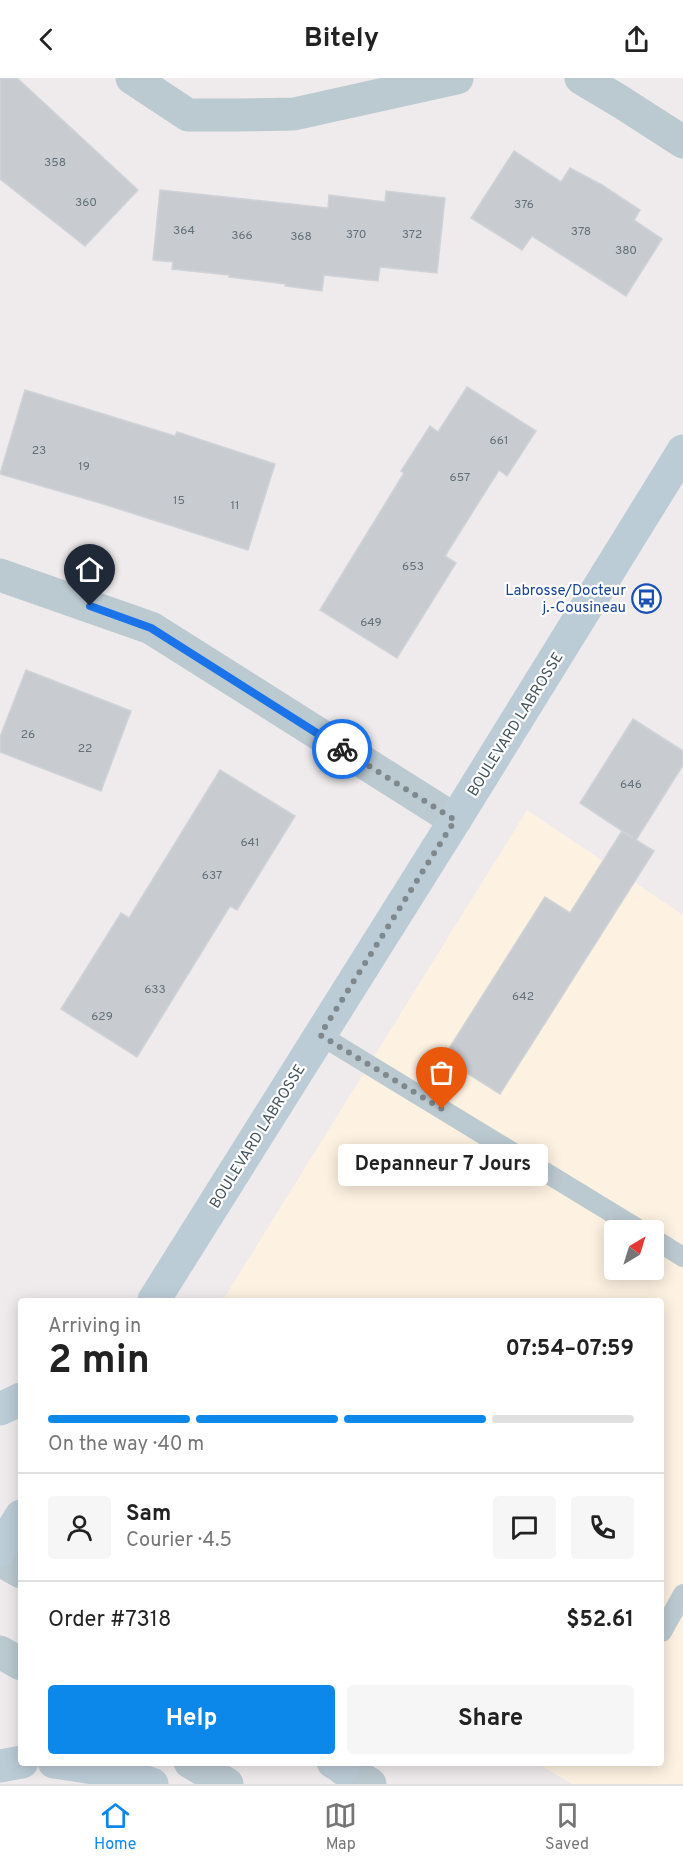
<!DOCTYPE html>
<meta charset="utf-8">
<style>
:root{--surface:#fff;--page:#f6f6f6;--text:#222;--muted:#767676;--line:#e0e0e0;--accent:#0b88e9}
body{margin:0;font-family:Overpass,sans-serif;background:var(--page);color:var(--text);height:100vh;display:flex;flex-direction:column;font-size:22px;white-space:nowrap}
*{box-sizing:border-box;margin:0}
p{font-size:20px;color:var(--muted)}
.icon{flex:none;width:33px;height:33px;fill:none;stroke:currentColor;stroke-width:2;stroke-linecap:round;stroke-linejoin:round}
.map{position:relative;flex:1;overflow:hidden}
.side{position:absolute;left:18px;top:1220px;width:646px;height:468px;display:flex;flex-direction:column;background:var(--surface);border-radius:6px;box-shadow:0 3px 15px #0003}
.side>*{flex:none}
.needle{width:39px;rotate:38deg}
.tools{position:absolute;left:604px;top:1142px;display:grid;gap:12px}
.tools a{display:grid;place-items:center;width:60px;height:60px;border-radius:6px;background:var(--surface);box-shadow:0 3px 15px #0003;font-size:30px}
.pin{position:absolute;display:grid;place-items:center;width:51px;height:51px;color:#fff;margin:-62px -26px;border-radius:50% 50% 50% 0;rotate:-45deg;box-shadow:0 0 6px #0007}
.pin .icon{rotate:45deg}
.courier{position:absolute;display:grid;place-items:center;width:60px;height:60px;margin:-30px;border:4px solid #1a73e8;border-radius:50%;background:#fff;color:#222;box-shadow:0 2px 8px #0007}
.bubble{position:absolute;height:42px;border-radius:6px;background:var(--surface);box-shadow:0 3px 15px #0003;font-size:20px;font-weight:700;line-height:42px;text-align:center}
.summary em{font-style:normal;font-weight:700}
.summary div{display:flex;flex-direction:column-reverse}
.summary{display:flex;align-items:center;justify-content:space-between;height:102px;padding:0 30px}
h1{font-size:39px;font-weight:700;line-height:45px}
.bar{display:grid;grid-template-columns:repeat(4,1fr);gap:9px 6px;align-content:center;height:72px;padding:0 30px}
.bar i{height:8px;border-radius:4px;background:var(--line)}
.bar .on{background:var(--accent)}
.bar p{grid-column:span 4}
.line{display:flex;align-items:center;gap:15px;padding:0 30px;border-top:2px solid var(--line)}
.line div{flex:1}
.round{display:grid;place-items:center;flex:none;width:63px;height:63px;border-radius:6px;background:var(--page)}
.button{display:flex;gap:12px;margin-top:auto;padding:12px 30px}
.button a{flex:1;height:69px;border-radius:6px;background:var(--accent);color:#fff;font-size:24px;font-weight:700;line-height:69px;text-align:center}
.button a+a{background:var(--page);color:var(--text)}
header{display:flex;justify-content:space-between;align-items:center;height:78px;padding:0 30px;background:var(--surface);font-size:27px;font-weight:700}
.tabs{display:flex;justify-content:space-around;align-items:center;height:84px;border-top:2px solid var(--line);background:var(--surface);font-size:16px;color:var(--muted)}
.tabs a{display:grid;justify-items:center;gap:3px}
.tabs .on{color:var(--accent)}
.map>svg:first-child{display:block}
.commercial{fill:#fdf1e1;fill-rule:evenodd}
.building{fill:#c8ccd1;stroke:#cfd3d8;stroke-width:1.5}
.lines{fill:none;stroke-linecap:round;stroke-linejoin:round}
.service{stroke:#bbc9d0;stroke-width:20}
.minor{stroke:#bbc9d0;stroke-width:33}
.tertiary{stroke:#bbc9d0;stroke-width:33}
.secondary{stroke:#bcccd7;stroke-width:33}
.done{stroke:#7f888d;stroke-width:6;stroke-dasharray:0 10.8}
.route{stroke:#1a73e8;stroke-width:8}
.labels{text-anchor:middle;stroke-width:4.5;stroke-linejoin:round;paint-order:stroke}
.number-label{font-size:12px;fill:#647078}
.transit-label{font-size:15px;fill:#164399;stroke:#fff;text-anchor:end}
.street-label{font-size:15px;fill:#43525a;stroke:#fff}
</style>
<header><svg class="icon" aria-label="back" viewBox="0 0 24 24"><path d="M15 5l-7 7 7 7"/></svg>Bitely<svg class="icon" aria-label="share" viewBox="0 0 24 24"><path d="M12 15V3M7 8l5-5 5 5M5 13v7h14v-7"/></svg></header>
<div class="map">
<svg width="683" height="1706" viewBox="0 0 683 1706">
<rect width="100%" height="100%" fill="#efebec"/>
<path class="commercial" d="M527 732 683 837V1706H572L537 1685 662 1684V1222H223ZM615 1152H654V1191H615Z"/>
<g class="building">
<path d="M0 0H17L138 112 85 168 0 101Z"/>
<path d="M514 73 561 104 570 90 602 107 640 132 634 142 662 161 626 218 532 158 522 172 471 140Z"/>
<path d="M160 112 328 130 329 117 385 124 386 113 445 120 437 195 380 189 378 203 324 197 322 213 285 208 286 206 229 199V197L172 191 173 184 153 182Z"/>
<path d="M467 309 536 353 507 398 499 392 445 478 456 485 397 580 320 532 404 395 401 393 430 348 438 354Z"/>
<path d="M25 312 175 358 177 354 275 386 248 472 100 425 0 396Z"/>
<path d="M26 592 131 633 101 713 0 674V659Z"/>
<path d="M633 641 683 673V687L636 762 654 773 500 1016 443 980 545 819 570 835 622 753 633 760 580 725Z"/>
<path d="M220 692 295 738 237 832 230 828 137 979 61 931 121 835 129 840Z"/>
</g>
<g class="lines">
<g class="service">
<path d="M320 957 640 1152"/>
<path d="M654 1161 683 1179"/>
<path d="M662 1554 683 1516"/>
</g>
<g class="minor">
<path d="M132 0 188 37H236L294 36 457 0"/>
<path d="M581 0 621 24 683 64"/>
<path d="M0 497 151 550 455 742"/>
</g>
<g class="tertiary">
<path d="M0 1482 21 1494"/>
<path d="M0 1574 21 1586"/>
<path d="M190 1684 227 1706"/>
<path d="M333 1684 370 1706"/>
</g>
<g class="secondary">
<path d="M154 1222 455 742 683 373"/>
<path d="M0 1331 21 1321"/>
<path d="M0 1472 21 1438"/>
<path d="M54 1684C88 1688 120 1695 152 1706"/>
<path d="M337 1684 343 1691"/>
<path d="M0 1688 22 1684"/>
</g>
</g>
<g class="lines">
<path class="done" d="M342 671 455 742 320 957 442 1031"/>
<path class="route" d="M90 528 151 550 342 671"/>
</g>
<defs>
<symbol id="bus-ring" viewBox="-11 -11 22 22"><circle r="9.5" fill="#fff" stroke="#1a4fb4" stroke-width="1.5"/><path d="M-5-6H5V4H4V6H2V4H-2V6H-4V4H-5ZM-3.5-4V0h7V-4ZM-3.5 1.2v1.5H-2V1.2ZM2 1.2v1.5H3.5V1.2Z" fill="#1a4fb4"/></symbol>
</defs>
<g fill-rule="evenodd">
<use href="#bus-ring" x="630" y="504" width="33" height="33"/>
</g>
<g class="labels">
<g class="number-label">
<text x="55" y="88">358</text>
<text x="86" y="128">360</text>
<text x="524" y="130">376</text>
<text x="184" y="156">364</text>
<text x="581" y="157">378</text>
<text x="356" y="160">370</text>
<text x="412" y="160">372</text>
<text x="242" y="161">366</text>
<text x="301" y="162">368</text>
<text x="626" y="176">380</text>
<text x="499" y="366">661</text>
<text x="39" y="376">23</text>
<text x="84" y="392">19</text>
<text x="460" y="403">657</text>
<text x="179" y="426">15</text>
<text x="235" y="431">11</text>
<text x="413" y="492">653</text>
<text x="371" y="548">649</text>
<text x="28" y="660">26</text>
<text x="85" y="674">22</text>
<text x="631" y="710">646</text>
<text x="250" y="768">641</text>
<text x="212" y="801">637</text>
<text x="155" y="915">633</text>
<text x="523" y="922">642</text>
<text x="102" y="942">629</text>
</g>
<g class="transit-label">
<text x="626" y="517">Labrosse/Docteur<tspan x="626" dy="17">j.-Cousineau</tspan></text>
</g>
<g class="street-label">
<text transform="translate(515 646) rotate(-58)" y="5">BOULEVARD LABROSSE</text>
<text transform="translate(257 1058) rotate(-58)" y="5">BOULEVARD LABROSSE</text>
</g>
</g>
</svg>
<div class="tools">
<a><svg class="needle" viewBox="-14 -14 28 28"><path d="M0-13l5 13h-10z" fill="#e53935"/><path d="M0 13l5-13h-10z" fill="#767676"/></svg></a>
</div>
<div class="pin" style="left:442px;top:1031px;background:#ea580c"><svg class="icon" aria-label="bag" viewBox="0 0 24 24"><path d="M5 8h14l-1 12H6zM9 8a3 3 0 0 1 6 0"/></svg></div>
<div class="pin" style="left:90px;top:528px;background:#1f2937"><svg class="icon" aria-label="home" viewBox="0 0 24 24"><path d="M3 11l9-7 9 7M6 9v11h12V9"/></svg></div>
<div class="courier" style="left:342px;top:671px"><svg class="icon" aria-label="bike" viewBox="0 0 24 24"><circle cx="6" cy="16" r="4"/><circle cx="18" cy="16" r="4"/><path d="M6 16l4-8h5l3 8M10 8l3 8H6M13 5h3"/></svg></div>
<div class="bubble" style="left:338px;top:1066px;width:210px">Depanneur 7 Jours</div>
<section class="side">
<div class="summary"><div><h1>2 min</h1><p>Arriving in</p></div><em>07:54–07:59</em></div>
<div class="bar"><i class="on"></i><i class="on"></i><i class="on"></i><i></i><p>On the way · 40 m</p></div>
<div class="line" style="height:108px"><a class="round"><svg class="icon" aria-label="person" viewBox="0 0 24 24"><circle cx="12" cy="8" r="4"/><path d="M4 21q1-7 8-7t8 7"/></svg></a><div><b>Sam</b><p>Courier · 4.5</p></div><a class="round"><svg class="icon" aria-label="chat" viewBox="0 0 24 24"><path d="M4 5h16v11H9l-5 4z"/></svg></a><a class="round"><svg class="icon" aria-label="phone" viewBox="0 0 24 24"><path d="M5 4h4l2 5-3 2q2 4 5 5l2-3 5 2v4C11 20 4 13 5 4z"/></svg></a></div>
<div class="line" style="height:78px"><div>Order #7318</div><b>$52.61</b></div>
<div class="button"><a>Help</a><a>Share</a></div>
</section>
</div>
<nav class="tabs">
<a class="on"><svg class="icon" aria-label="home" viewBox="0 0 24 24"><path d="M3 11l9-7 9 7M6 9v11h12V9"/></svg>Home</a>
<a><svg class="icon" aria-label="map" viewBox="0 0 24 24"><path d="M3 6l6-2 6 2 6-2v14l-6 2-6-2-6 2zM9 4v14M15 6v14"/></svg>Map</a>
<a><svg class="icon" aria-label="saved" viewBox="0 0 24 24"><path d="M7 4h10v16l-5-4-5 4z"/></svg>Saved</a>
</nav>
